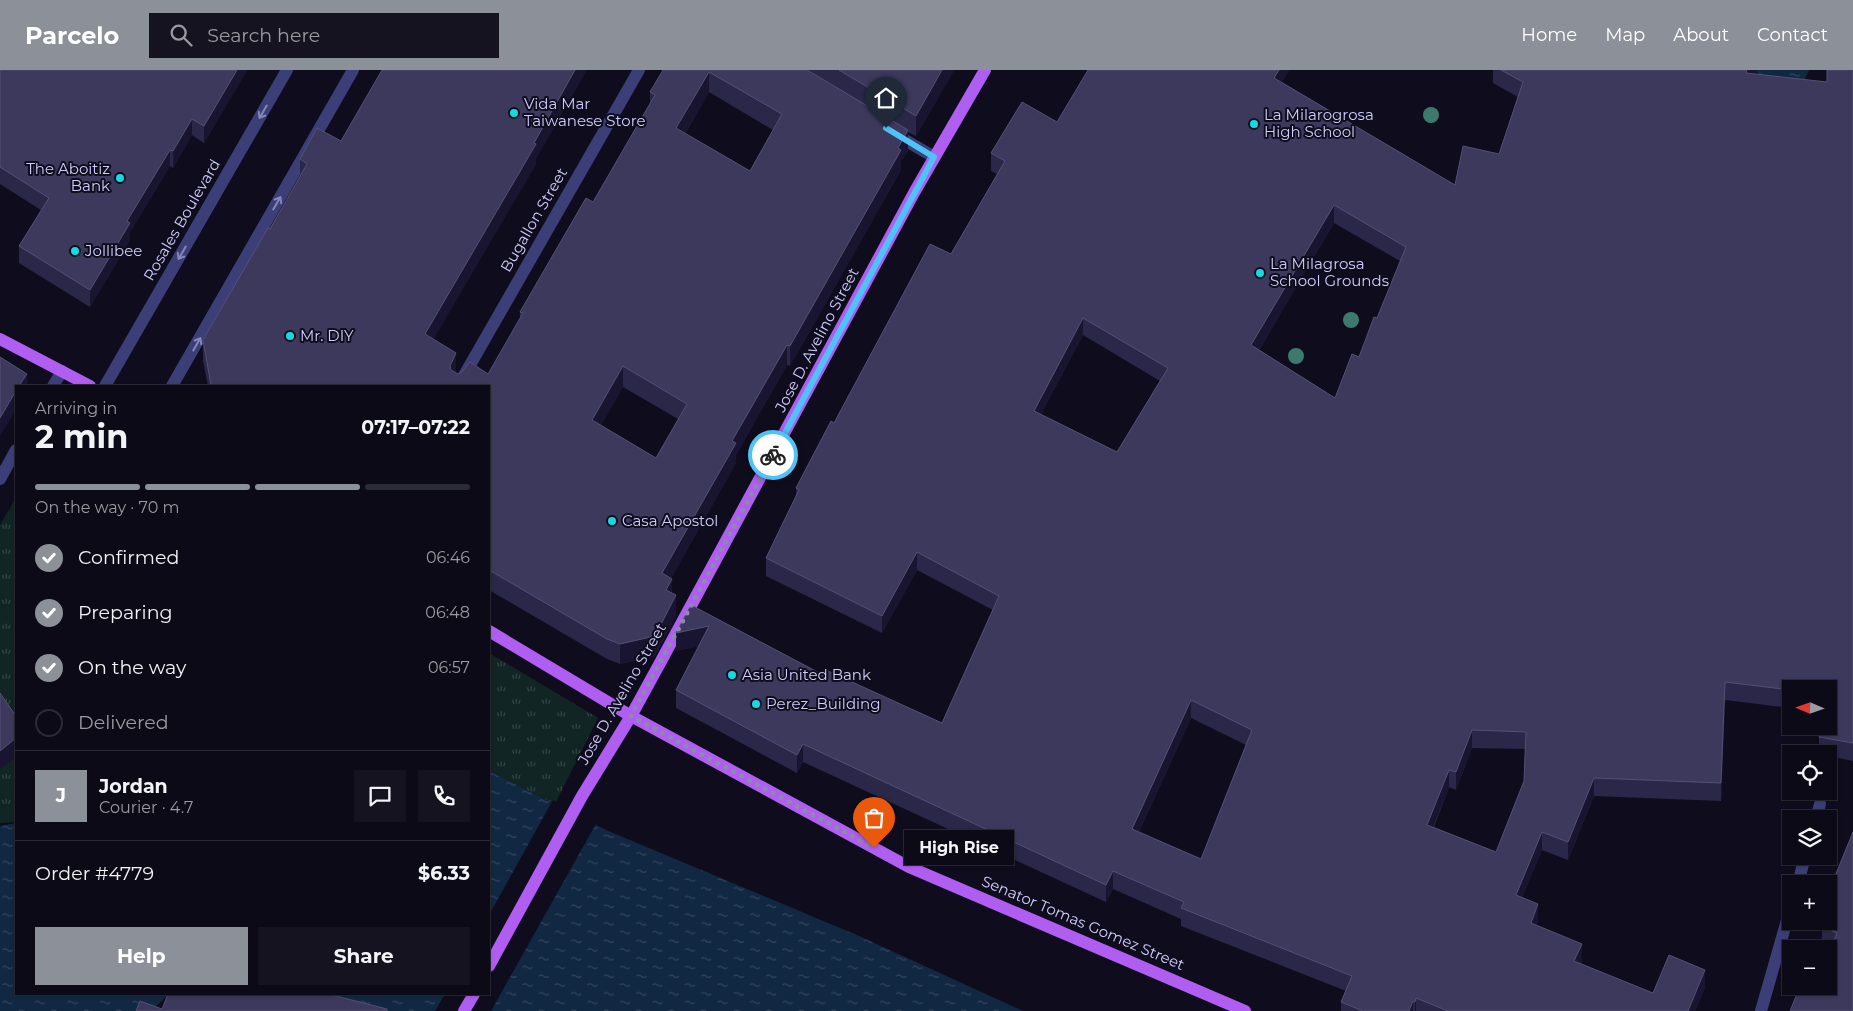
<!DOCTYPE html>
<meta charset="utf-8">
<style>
:root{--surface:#0b0a16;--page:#14131f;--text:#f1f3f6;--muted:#9a9aa1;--line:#2b2b35;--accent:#8c9099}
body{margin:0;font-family:Montserrat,sans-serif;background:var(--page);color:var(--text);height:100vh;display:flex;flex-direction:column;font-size:19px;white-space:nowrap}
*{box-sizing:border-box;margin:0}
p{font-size:16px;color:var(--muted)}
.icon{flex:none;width:28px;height:28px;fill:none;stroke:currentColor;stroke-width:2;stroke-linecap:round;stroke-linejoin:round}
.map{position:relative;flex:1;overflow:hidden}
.panel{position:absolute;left:15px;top:315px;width:475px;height:610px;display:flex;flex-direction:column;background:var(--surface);border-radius:0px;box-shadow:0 1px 4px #0004,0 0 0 1px var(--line)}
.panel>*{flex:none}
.needle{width:32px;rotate:272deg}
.buttons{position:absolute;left:1782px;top:610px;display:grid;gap:10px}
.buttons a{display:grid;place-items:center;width:55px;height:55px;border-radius:0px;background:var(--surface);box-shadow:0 1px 4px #0004,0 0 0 1px var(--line);font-size:25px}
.pin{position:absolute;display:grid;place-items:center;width:42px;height:42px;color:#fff;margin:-51px -21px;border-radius:50% 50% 50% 0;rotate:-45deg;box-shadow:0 0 5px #0007}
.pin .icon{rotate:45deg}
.courier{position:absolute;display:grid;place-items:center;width:50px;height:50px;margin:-25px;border:4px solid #4fc3f7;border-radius:50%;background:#fff;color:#222;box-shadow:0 1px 6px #0007}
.bubble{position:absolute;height:35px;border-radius:0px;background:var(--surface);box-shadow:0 1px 4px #0004,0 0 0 1px var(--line);font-size:16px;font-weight:700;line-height:35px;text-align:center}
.head em{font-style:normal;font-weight:700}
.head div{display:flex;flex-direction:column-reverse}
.head{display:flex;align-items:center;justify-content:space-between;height:85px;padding:0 20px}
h1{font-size:32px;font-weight:700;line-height:38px}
.bar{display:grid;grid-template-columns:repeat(4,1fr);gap:8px 5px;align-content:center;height:60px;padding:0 20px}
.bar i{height:6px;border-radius:4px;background:var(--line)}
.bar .selected{background:var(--accent)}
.bar p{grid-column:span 4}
.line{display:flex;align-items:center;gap:12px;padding:0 20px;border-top:1px solid var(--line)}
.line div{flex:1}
.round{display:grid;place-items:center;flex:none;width:52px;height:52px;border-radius:0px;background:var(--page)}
ol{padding:0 20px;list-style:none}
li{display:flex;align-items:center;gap:15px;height:55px}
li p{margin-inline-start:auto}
li .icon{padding:5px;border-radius:50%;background:var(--accent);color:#fff;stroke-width:4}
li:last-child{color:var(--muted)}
li i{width:28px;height:28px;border:2px solid var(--line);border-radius:50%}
.primary-button{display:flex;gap:10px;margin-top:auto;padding:10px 20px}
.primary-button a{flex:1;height:58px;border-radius:0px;background:var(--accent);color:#fff;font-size:20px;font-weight:700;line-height:58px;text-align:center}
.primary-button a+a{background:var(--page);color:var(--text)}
header{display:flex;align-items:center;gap:30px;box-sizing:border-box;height:70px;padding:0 25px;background:var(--accent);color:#fff}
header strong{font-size:24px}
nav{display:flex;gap:28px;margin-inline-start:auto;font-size:18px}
.search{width:350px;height:45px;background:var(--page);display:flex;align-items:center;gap:12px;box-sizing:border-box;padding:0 18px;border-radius:0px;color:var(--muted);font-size:19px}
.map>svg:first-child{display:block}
.park{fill:url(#park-tufts)}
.water{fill:url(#water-ripples)}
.pier{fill:#0f0d1d}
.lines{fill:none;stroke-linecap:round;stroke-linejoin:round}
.minor{stroke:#3c3e78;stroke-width:12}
.major{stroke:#b05ef2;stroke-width:12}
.tree{fill:#3c7a6d}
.wall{fill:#2b2749;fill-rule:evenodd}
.shaded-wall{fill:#191530}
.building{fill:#3d395c;stroke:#545075;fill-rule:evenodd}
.oneway{stroke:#8686ba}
.done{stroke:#8c8aad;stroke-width:5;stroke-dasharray:0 9}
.route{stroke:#4fc3f7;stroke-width:6}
.poi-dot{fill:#13dbe1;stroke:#0f0d1d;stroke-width:2}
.labels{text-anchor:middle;stroke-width:4;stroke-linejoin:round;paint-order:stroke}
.poi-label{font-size:15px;fill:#cfcdfb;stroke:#0f0d1d;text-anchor:start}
.street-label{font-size:15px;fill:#cfcdfb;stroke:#0f0d1d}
</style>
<header>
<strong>Parcelo</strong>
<div class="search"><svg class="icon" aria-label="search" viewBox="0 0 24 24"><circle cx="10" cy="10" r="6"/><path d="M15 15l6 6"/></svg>Search here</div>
<nav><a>Home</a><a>Map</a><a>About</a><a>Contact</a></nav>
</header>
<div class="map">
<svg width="1853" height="941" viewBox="0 0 1853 941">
<defs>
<pattern id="park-tufts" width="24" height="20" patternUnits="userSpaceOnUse" patternTransform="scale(1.25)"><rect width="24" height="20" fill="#112624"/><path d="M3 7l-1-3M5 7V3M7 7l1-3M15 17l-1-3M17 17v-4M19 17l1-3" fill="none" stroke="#334445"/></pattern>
<pattern id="water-ripples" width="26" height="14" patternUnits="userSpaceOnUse" patternTransform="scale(1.25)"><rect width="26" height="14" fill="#112842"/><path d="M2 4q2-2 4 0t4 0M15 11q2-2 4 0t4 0" fill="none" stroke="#33465e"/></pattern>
</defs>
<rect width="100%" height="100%" fill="#0f0d1d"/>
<g class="park">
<path d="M16 428V752L0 753V455Z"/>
<path d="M489 583 598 648 555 734 489 701Z"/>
</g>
<g class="water">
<path d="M1755 0H1809L1788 46Z"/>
<path d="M489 701 606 760 859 866 1023 941H362L335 924H489Z"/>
<path d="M16 753V924H169L151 941H0V756Z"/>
</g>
<path class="pier" d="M553 730 597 752 491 941H435L445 924H489V845Z"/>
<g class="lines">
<g class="minor">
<path d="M893 63 934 87"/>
<path d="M53 316 62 301"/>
<path d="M105 316 287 0"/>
<path d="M172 316 353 0"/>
<path d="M458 316 639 0"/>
<path d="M0 409 16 380"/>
<path d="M1816 749 1820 734"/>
<path d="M1798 814 1805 786"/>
<path d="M1761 941 1791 836"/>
</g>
<g class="major">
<path d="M0 269 90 316"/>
<path d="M489 561 631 646 909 797 1245 941"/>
<path d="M489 896 582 726 631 646 660 593 915 121 985 0"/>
<path d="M464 941 474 924"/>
</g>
</g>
<g class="tree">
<circle cx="1431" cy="45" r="8"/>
<circle cx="1351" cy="250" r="8"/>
<circle cx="1296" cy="286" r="8"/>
</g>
<g class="wall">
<path d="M0 0H247L204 73 192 65 173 98 170 96 130 162V170L90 237 19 193V176L41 140 0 114Z"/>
<path d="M663 0H954L916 66 908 62V81L901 91V100L790 296 787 295 736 385V393L671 508 672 523 676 546 655 586 620 594 607 589 489 520V316H208L203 291V270L300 107V89L341 71 536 89V94L433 269 456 303 458 304H488L520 249V242L593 132 650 34V22ZM709 22 773 60 750 101 685 64ZM623 317 678 349 656 388 601 355Z"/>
<path d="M1289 0 1282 12 1455 115 1499 84 1518 27 1493 13V0H1757L1755 4 1827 12 1853 0V691L1829 686V684H1819V667L1829 619H1791V638L1725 630 1721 731 1594 726 1568 790 1542 780 1522 827 1538 851 1536 856 1582 892 1581 894 1653 923 1705 918 1695 941H1341V932L1346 921 1181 856V849L1113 819 1106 832 803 692 797 703 676 638V620L699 576 676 581V563L825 606 942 653 993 540 917 500 882 563 766 506V488L796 428V418L834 353 951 184 997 104 991 101V83L1057 52ZM1334 153 1400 191 1377 248 1359 287 1335 328 1259 280ZM1083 265 1160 311 1117 382 1041 344ZM1191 648 1246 675 1201 789 1139 762ZM1472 678 1525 679 1524 711 1496 782 1434 757 1449 717 1456 720Z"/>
<path d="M1853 762V941L1813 925 1831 879 1822 875V857L1829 851V821Z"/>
</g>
<g class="shaded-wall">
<path d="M237 0H247L204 73V56Z"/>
<path d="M575 0H587L536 89V94L425 284V264Z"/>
<path d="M942 0H954L916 66V46Z"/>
<path d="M1279 0H1289L1274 25V8Z"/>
<path d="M1747 0H1757L1746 21V3Z"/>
<path d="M709 2V22L676 79V58Z"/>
<path d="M192 49V65L173 98V81Z"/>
<path d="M908 60V81L901 91V100L790 296V276Z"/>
<path d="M170 80V96L130 162V170L90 237V220L127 151Z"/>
<path d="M1334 135V153L1251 293V275Z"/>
<path d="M1083 248V265L1034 358V341Z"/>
<path d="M787 275V295L736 385V393L662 524V503L732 371Z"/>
<path d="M456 283V304L450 316V296Z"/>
<path d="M623 296V317L592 371V350Z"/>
<path d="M27 304V316H19Z"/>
<path d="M16 321V340L0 366V348Z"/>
<path d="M917 482V500L882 563V546Z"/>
<path d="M672 509V529L666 520Z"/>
<path d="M676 525V546L655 586 620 594V574Z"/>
<path d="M709 556V574L676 581V563Z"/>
<path d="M1725 612V630L1721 731V713Z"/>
<path d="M1191 630V648L1132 777V759Z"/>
<path d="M1472 660V678L1456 720V702Z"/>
<path d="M16 668V687L0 699V681Z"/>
<path d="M803 674V692L797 703V685Z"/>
<path d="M1449 700V717L1427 772V755Z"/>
<path d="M1594 708V726L1568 790V772Z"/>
<path d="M1542 762V780L1516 843V825Z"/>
<path d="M1113 801V819L1106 832V815Z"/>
<path d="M1538 834V851L1531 871V853Z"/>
<path d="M1582 874V892L1574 909V891Z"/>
<path d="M1705 900V918L1695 941H1688Z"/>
<path d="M1416 928V941H1415V932Z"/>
<path d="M1413 931V941H1409Z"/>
</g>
<g class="building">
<path d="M0 0H237L204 56 192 49 173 81 170 80 127 151 130 153 90 220 19 176 49 128 0 97Z"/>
<path d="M382 0H575L534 73 536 74 425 264 456 283 450 296 451 300 458 304 462 302 470 292 488 304 523 243 520 242 586 128 593 132 655 25 650 22 663 0H807L908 60 898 78 901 80 790 276 787 275 732 371 736 373 662 503 672 509 666 520 676 525 655 566 620 574 607 569 489 500V316H212L211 315 203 270 268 158 270 159 307 94 300 89 317 58 341 71ZM709 2 782 44 750 101 676 58ZM623 296 687 334 656 388 592 350Z"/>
<path d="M839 0H942L916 46Z"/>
<path d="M1088 0H1279L1274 8 1455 115 1463 76 1499 84 1523 12 1501 0H1747L1746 3 1827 12V0H1853V673L1819 667 1821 656H1829V619H1791V620L1725 612 1721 713 1594 708 1568 772 1542 762 1516 825 1538 834 1531 853 1582 874 1574 891 1653 923 1669 885 1705 900 1688 941H1448L1416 928 1415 932 1413 931 1409 941H1363L1341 932 1352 906 1181 838 1184 832 1113 801 1106 815 803 674 797 685 676 620 709 556 676 563 691 535 825 606 828 601 942 653 999 526 917 482 882 546 766 488 799 420 796 418 831 351 834 353 930 174 951 184 1005 91 991 83 1022 32 1057 52ZM1334 135 1406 177 1377 248 1374 247 1359 287 1352 284 1335 328 1251 275ZM1083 248 1168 298 1117 382 1034 341ZM1191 630 1252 660 1201 789 1132 759ZM1472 660 1526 662 1524 711 1496 782 1427 755 1449 700 1456 702Z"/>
<path d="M0 287 27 304 19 316H16V321L0 348Z"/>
<path d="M0 623 16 646V668L0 681Z"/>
<path d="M1853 762V941H1790L1799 919 1813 925 1816 916H1829V884L1837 863 1822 857 1824 851H1829V840L1835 824 1829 821Z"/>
<path d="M168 924H328L387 939V941H136L140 931 162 939Z"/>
</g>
<defs><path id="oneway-shaft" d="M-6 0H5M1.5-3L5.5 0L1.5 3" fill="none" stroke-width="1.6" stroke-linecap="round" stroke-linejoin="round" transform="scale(1.25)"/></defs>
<g class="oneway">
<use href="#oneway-shaft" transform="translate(263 42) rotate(120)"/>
<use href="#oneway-shaft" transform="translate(277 133) rotate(-60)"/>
<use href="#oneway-shaft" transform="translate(182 183) rotate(120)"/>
<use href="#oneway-shaft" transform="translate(197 274) rotate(-60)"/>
</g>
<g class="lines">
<path class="done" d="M773 385 631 646 874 778"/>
<path class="route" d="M773 385 934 87 886 58"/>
</g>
<g class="poi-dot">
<circle cx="514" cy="43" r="5"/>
<circle cx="1254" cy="54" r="5"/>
<circle cx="120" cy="108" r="5"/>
<circle cx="75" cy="181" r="5"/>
<circle cx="1260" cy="203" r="5"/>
<circle cx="290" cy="266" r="5"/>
<circle cx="612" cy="451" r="5"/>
<circle cx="732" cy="605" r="5"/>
<circle cx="756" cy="634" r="5"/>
</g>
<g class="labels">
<g class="poi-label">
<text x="524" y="39">Vida Mar<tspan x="524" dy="17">Taiwanese Store</tspan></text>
<text x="1264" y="50">La Milarogrosa<tspan x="1264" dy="17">High School</tspan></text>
<text x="110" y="104" text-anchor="end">The Aboitiz<tspan x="110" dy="17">Bank</tspan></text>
<text x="85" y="186">Jollibee</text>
<text x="1270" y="199">La Milagrosa<tspan x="1270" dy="17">School Grounds</tspan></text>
<text x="300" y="271">Mr. DIY</text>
<text x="622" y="456">Casa Apostol</text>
<text x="742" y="610">Asia United Bank</text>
<text x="766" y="639">Perez_Building</text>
</g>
<g class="street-label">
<text transform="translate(182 150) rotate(-60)" y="5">Rosales Boulevard</text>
<text transform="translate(534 150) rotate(-60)" y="5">Bugallon Street</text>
<text transform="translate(817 270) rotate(-62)" y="5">Jose D. Avelino Street</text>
<text transform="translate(622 624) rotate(-60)" y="5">Jose D. Avelino Street</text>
<text transform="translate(1083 853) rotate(23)" y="5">Senator Tomas Gomez Street</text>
</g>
</g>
</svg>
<div class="buttons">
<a><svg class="needle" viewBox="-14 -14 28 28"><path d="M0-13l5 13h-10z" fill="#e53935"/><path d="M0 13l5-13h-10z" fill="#9a9aa1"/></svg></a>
<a><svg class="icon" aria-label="locate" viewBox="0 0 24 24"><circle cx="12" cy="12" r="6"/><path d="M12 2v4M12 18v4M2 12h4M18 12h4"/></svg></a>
<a><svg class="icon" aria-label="layers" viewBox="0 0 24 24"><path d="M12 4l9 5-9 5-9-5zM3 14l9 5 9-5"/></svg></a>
<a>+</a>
<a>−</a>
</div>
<div class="pin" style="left:874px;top:778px;background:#ea580c"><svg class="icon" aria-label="bag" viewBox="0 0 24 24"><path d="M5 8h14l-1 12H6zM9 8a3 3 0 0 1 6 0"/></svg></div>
<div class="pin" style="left:886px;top:58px;background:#1f2937"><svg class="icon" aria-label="home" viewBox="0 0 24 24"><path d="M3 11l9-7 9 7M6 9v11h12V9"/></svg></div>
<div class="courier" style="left:773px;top:385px"><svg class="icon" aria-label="bike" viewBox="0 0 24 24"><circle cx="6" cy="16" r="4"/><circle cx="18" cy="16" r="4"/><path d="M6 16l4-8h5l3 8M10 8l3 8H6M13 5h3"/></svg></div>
<div class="bubble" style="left:904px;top:760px;width:110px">High Rise</div>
<section class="panel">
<div class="head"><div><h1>2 min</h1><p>Arriving in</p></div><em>07:17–07:22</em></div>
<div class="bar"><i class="selected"></i><i class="selected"></i><i class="selected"></i><i></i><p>On the way · 70 m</p></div>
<ol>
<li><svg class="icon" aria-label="check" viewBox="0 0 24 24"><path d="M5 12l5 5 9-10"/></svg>Confirmed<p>06:46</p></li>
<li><svg class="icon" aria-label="check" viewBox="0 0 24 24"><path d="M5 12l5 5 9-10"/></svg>Preparing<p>06:48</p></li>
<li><svg class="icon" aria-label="check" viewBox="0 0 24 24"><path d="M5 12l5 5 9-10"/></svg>On the way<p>06:57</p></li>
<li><i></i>Delivered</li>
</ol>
<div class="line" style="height:90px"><b class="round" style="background:var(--accent);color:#fff">J</b><div><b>Jordan</b><p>Courier · 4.7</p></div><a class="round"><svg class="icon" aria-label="chat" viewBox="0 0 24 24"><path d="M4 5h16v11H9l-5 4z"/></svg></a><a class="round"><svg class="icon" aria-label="phone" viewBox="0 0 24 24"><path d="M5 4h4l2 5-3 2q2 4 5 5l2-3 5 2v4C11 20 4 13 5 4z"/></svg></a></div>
<div class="line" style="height:65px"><div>Order #4779</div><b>$6.33</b></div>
<div class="primary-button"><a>Help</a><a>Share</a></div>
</section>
</div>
